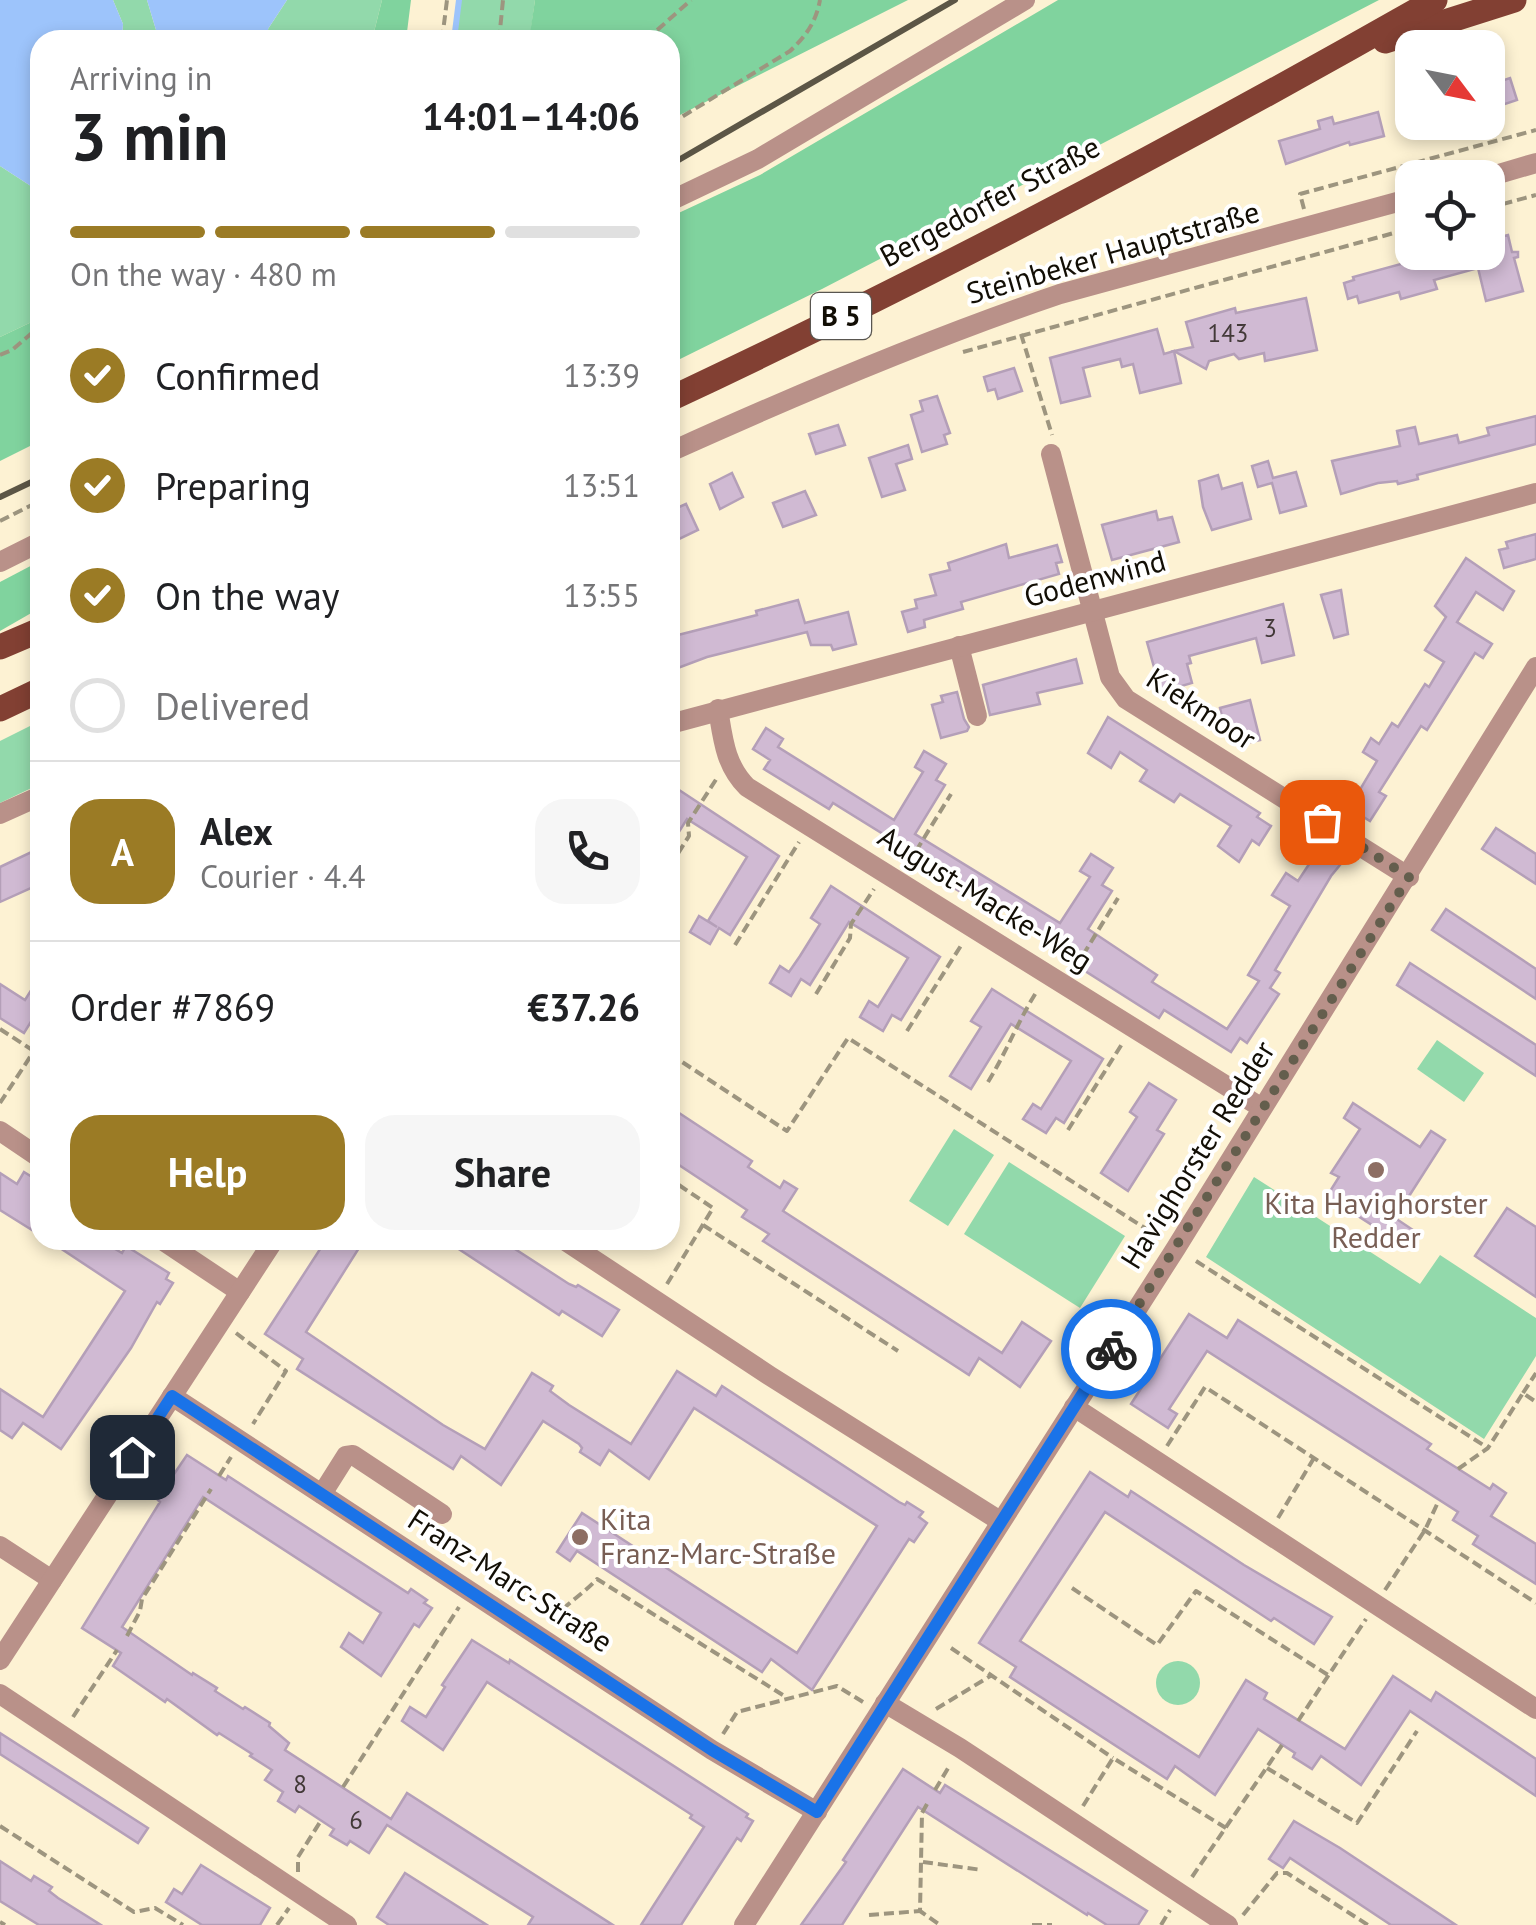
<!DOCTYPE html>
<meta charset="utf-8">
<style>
:root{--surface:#fff;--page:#f6f6f6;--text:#202124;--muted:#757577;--line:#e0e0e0;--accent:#9b7b25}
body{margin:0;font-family:"PT Sans",sans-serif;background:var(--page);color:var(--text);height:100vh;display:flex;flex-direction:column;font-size:38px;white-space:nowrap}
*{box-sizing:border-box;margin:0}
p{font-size:32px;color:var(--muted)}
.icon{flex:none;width:55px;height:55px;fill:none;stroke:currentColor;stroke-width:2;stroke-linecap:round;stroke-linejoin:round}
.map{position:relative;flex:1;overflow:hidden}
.panel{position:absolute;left:30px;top:30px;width:650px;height:1220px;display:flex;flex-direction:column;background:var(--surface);border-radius:30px;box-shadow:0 5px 15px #0003}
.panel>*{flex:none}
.needle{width:65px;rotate:122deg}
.tools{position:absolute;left:1395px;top:30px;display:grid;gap:20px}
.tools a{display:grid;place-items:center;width:110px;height:110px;border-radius:20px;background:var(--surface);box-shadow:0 5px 15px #0003;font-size:50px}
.pin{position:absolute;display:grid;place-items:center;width:85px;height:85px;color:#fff;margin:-42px;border-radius:20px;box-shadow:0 5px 15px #0006}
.courier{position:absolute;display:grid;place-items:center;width:100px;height:100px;margin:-50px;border:8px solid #1a73e8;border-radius:50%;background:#fff;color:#222;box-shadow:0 2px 12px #0007}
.overview em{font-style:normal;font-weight:700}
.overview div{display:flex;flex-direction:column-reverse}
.overview{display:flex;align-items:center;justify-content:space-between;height:170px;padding:0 40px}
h1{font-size:65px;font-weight:700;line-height:75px}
.bar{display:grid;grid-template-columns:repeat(4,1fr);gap:15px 10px;align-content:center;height:120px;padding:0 40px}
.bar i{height:12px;border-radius:8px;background:var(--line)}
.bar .on{background:var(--accent)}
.bar p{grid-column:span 4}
.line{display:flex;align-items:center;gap:25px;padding:0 40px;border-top:2px solid var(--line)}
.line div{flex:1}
.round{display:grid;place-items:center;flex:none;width:105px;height:105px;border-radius:30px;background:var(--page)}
ol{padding:0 40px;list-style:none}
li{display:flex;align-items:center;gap:30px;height:110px}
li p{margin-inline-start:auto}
li .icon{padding:10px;border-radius:50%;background:var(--accent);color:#fff;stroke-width:4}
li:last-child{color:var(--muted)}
li i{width:55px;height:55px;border:5px solid var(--line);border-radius:50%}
.cta{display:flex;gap:20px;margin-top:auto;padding:20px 40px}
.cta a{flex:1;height:115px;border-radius:30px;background:var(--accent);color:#fff;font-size:40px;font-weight:700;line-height:115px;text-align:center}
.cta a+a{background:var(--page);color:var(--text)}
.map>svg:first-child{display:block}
.green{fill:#92d9ab}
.forest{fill:#80d39e}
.water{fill:#9dc4fb}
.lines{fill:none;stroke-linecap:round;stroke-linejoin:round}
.stream{stroke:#9dc4fb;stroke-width:6}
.building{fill:#d0bad3;stroke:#b49fb8;stroke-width:2.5}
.path{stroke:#9d957f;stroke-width:4;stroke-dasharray:10 5;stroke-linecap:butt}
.minor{stroke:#b99189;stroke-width:20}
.major{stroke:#824033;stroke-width:25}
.rail{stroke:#5c5646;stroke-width:6}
.done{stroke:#645e4d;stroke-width:10;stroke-dasharray:0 18}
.route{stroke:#1a73e8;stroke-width:12}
.education-dot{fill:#8d6e63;stroke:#fff;stroke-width:4}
.labels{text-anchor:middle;stroke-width:8;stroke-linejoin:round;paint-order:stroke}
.number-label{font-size:25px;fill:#423938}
.shield{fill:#fff;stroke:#595650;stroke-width:2.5}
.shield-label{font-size:28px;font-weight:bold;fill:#120e05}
.street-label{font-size:30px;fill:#120e05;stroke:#fff}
.education-label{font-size:30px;fill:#785e54;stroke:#fff}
</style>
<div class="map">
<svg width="1536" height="1925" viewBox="0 0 1536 1925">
<rect width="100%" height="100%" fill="#fdf2d3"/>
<g class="green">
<path d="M113 0H147L159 40H122L123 24Z"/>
<path d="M287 0H382L372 40H270L268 29Z"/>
<path d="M459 0H535L530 37 527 40H454Z"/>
<path d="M0 166 40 192V318L0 337Z"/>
<path d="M40 721V784L0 803V741Z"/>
<path d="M1437 1040 1484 1073 1464 1102 1417 1069Z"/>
<path d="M954 1129 994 1155 948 1226 909 1201Z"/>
<path d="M1009 1162 1125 1236 1080 1308 964 1234Z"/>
<path d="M1254 1177 1420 1284 1440 1255 1536 1318V1356L1484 1439 1206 1257Z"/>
<circle cx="1178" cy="1683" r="22"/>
</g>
<g class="forest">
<path d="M382 0H411L406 40H372Z"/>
<path d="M535 0H908L670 120V40H529Z"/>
<path d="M1058 0H1379L822 289 670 364V217L760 175Z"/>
<path d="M40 318V441L0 461V337Z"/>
<path d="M40 561V608L0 631V582Z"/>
</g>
<g class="water">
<path d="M0 0H113L123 24 122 40H40V192L0 166Z"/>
<path d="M147 0H287L268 29 270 40H159Z"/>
</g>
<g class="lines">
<path class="stream" d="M454 40 459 0"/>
</g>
<g class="building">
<path d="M1510 78 1517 100 1496 107 1489 85Z"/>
<path d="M1378 112 1384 136 1350 145 1349 142 1286 164 1279 141 1320 129 1318 121 1332 117 1334 124Z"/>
<path d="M1508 235 1512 252H1518V257L1514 258 1523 291 1486 301 1478 268 1434 280 1437 289 1401 299 1399 292 1359 303 1357 296 1348 299 1344 283 1354 280 1353 277 1445 252H1488V240Z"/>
<path d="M1306 298 1317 350 1265 361 1264 353 1239 359 1234 354 1209 361 1206 369 1174 351 1193 347 1186 322 1235 308 1236 313Z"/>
<path d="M1157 329 1164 354 1174 351 1181 383 1140 393 1133 364 1122 367 1120 359 1083 368 1090 396 1061 403 1050 358Z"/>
<path d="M1014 368 1022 391 998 399 995 389 988 391 984 377Z"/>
<path d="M937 396 950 433 944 435 947 444 922 452 911 415 923 411 920 401Z"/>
<path d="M1536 416V444L1417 475 1418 479 1398 484 1397 481 1378 483 1341 494 1332 461 1400 446 1397 431 1415 427 1419 444 1457 435 1459 443 1489 435 1487 428Z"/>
<path d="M838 425 845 445 816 454 809 434Z"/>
<path d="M908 445 912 459 896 464 905 490 882 497 869 458Z"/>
<path d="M1268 461 1273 478 1296 472 1306 506 1280 513 1272 483 1258 487 1252 466Z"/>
<path d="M732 473 743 497 720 509 710 484Z"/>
<path d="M1218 475 1222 489 1242 483 1251 519 1212 530 1203 507 1199 481Z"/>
<path d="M805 491 816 515 783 527 773 503Z"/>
<path d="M686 504 698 530 677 540 676 537 670 539V511Z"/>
<path d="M1156 511 1158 520 1172 517 1179 542 1112 560 1102 525Z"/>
<path d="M1536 534V559L1504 568 1499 550 1508 548 1506 542Z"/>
<path d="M1006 544 1009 558 1057 545 1062 562 1056 563 1059 574 961 602 963 609 924 620 925 627 908 632 902 612 917 608 915 600 936 595 930 575 950 570 948 563Z"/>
<path d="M1466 558 1514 591 1503 610 1476 592 1457 622 1492 644 1483 658 1475 653 1427 730 1421 726 1379 792 1386 796 1370 821 1349 808 1377 761 1363 752 1371 738 1379 744 1392 723 1398 727 1425 684 1429 687 1444 662 1425 650 1446 617 1435 606Z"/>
<path d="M1341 590 1348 634 1334 638 1321 595Z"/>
<path d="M798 600 805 623 848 612 856 644 833 650 831 645H811L807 632 707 657 670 671V637L757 615 756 611Z"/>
<path d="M1283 604 1294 655 1262 663 1256 638 1189 656 1191 663 1187 664 1192 683 1161 692 1147 642Z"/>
<path d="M1076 659 1082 683 1037 693 1040 704 990 715 983 685Z"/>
<path d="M957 692 964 719 969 727 967 731 941 738 932 705 943 702 941 696Z"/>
<path d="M1250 700 1260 740 1242 744 1239 730 1226 734 1220 708Z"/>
<path d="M1108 717 1260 813 1257 817 1271 826 1259 845 1252 840 1239 862 1218 846 1231 826 1180 794 1174 802 1140 781 1147 770 1120 752 1111 768 1088 753Z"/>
<path d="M766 728 783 739 778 747 894 820 923 772 915 767 924 751 946 764 936 780 945 785 915 834 1060 923 1090 877 1080 871 1091 854 1113 868 1102 885 1112 891 1088 929 1157 975 1152 982 1227 1029 1259 981 1248 975 1290 906 1272 895 1286 873 1298 881 1321 846 1344 860 1331 876 1275 970 1280 973 1270 988 1279 994 1247 1043 1240 1038 1231 1052 1164 1010 1159 1018 1082 969 1086 962 1000 908 997 914 916 865 920 857 833 803 829 809 764 769 770 760 753 749Z"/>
<path d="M670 784 779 856 730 935 719 928 710 944 690 932 699 916 717 927 708 921 747 857 687 819 670 846Z"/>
<path d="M1496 828 1536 854V884L1482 849Z"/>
<path d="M40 848V884L0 902V867Z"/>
<path d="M831 886 940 957 901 1020 892 1015 883 1031 860 1017 869 1001 878 1007 908 958 849 922 810 985 801 979 791 996 770 983 780 966 789 972 800 956 820 924 811 918Z"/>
<path d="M1446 909 1536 969V999L1432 930Z"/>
<path d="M1410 963 1536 1045V1076L1397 985Z"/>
<path d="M40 976V1007L24 1033 0 1018V984L25 1000Z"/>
<path d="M992 989 1103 1059 1064 1123 1056 1118 1046 1133 1023 1119 1033 1104 1041 1109 1071 1061 1011 1024 971 1089 950 1076 981 1027 971 1021Z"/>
<path d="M1149 1083 1176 1100 1157 1130 1164 1134 1128 1191 1101 1173 1137 1117 1130 1112Z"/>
<path d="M1353 1103 1420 1147 1431 1131 1445 1140 1395 1218 1413 1230 1403 1245 1327 1196 1339 1177 1331 1173 1360 1129 1344 1118Z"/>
<path d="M670 1107 752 1161 748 1167 780 1188 784 1181 797 1189 783 1211 1002 1353 1022 1322 1051 1341 1020 1387 979 1358 969 1375 763 1241 769 1234 742 1217 747 1210 670 1159Z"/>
<path d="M24 1172 40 1182V1235L0 1210V1173L17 1184Z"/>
<path d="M1507 1208 1536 1227V1297L1475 1256Z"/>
<path d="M48 1240H100L122 1253 126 1246 169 1273 166 1279 173 1283 160 1304 157 1302 131 1348 61 1449 23 1423 12 1438 0 1430V1389L43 1417 125 1291Z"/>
<path d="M326 1240H364L306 1332 443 1425 485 1449 532 1373 553 1386 550 1391 569 1405 631 1444 677 1371 716 1396 722 1386 899 1502 905 1505 907 1502 923 1512 919 1517 927 1523 914 1542 909 1539 812 1690 771 1659 762 1672 577 1551 570 1561 557 1552 582 1513 797 1653 877 1526 694 1408 649 1479 609 1450 600 1465 580 1452 582 1448 579 1444 543 1421 501 1485 461 1456 453 1469 297 1369 303 1359 265 1334Z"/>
<path d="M445 1240H501L569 1284 576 1287 578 1285 619 1310 602 1336 562 1311 559 1315Z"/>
<path d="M1189 1314 1227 1338 1238 1320 1431 1444 1427 1449 1490 1489 1493 1484 1506 1493 1491 1516 1536 1544V1584L1473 1544 1478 1536 1453 1520 1458 1512 1207 1351 1169 1409 1177 1414 1168 1428 1131 1404Z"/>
<path d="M187 1455 226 1480 228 1476 408 1593 411 1589 427 1600 424 1603 432 1608 419 1627 414 1624 381 1676 341 1647 349 1633 363 1643 381 1613 203 1497 122 1627 192 1675 193 1673 217 1688 215 1691 243 1709 245 1707 270 1723 269 1726 289 1743 285 1750 391 1819 407 1793 613 1925H528L533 1917 387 1825 369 1853 350 1841 347 1845 330 1835 334 1829 299 1806 295 1812 278 1801 283 1792 265 1780 272 1770 250 1756 252 1754 219 1733 217 1735 167 1699 165 1702 113 1666 121 1653 82 1628 160 1502 157 1499Z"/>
<path d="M1090 1472 1128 1497 1131 1491 1244 1565 1332 1617 1314 1644 1274 1618 1271 1621 1105 1512 1020 1641 1199 1757 1246 1680 1267 1693 1264 1699 1345 1749 1393 1676 1431 1701 1436 1692 1536 1759V1796L1410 1711 1361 1785 1321 1756 1312 1769 1293 1757 1295 1753 1258 1729 1215 1795 1175 1766 1167 1779 1010 1677 1016 1667 979 1643Z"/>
<path d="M472 1640 509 1663 510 1660 748 1814 746 1817 753 1821 741 1841 737 1838 681 1925H641L704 1827 690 1818 692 1815 487 1682 443 1750 402 1721 410 1707 426 1717 445 1687 442 1685Z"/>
<path d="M0 1733 148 1828 138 1843 0 1754Z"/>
<path d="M903 1769 940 1793 945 1785 1147 1911 1138 1925H1107L1088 1913 1087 1915 918 1807 842 1925H801L846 1862 843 1860Z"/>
<path d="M1294 1821 1340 1848 1456 1925H1391L1290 1858 1283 1868 1269 1859Z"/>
<path d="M0 1861 31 1881 34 1876 52 1887 49 1891 58 1898 101 1925H39L0 1901Z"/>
<path d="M201 1865 270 1908 260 1925H202L166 1902 174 1889 182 1894Z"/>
<path d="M405 1873 487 1925H389L377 1917Z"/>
</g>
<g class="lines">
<g class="path">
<path d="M442 40 447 0"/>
<path d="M499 40 503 0"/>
<path d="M646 40 691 0"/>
<path d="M670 124 790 51C806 36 816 22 820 0"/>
<path d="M1488 208 1536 195"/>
<path d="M1304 209 1300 194 1536 130"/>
<path d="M1021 334 1052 435"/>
<path d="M963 352 1412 228"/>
<path d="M0 355 12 350 40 326"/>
<path d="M0 521 40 501"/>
<path d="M908 864 951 794"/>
<path d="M670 866 689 836 688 823 717 778"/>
<path d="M735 945 799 842"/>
<path d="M1075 968 1118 898"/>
<path d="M816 994 850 938 851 924 874 889"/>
<path d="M0 1029 40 1055"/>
<path d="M907 1031 962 944"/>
<path d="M670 1054 787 1131 848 1038 1151 1232"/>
<path d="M988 1082C1007 1051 1018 1021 1037 991"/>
<path d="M0 1103 34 1051"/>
<path d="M1068 1130 1122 1044"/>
<path d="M703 1225 898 1351"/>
<path d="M1196 1261 1488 1448"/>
<path d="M667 1284 713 1208 670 1179"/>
<path d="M236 1333 286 1371 253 1424"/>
<path d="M1523 1393 1536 1373"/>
<path d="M1167 1446 1205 1387 1536 1603"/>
<path d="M1458 1469 1488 1448 1523 1393 1536 1402"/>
<path d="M219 1476 231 1457"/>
<path d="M1278 1518 1314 1458"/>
<path d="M1072 1588 1157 1645 1196 1591 1328 1675"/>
<path d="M1385 1590 1425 1530 1439 1500"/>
<path d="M552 1620C566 1604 582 1595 597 1579L786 1697"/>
<path d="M127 1636 140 1611 142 1599 211 1489"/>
<path d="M951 1648 1113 1758"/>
<path d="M936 1709 992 1675"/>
<path d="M73 1717 117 1650"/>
<path d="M1298 1721 1366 1619"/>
<path d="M723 1734 737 1712 837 1686 863 1702"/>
<path d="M1267 1768 1357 1823 1417 1731"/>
<path d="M343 1787 459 1607"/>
<path d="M935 1790 950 1765"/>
<path d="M927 1804 922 1813 920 1911 940 1925"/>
<path d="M1083 1806 1113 1758 1226 1828"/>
<path d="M0 1826 134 1912 155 1908 183 1925"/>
<path d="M923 1862 982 1870"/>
<path d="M298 1872V1857L322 1819"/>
<path d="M1192 1877 1282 1745"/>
<path d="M869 1915 920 1911"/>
<path d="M1243 1915 1277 1873H1287L1368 1925"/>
<path d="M0 1922 5 1925"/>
<path d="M277 1925 289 1908"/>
<path d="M1032 1925H1052"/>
<path d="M1161 1925 1170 1910"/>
</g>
<g class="minor">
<path d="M1485 178 1536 163"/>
<path d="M670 201 758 159 1025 0"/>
<path d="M670 452C798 394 927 339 1060 294L1412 198"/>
<path d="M1051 454 1110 677 1126 699 1409 877"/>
<path d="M0 562 40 542"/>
<path d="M959 646 977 716"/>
<path d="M718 709C723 739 725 765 747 787L1262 1108"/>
<path d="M670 724 1536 493"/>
<path d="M0 814 40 796"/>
<path d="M0 1131 40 1158"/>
<path d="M162 1240 240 1292"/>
<path d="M564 1240 770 1376 1000 1521"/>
<path d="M172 1396 712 1750 817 1812"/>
<path d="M1074 1407 1536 1709"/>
<path d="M322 1494 346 1456 353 1455 442 1514"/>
<path d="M0 1546 52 1580"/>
<path d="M0 1660 274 1240"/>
<path d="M0 1694 347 1925"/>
<path d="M885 1703 960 1748 1228 1925"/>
<path d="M744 1925 1176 1248 1536 667"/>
</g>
<g class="major">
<path d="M1385 41 1514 0"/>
<path d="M670 399C930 277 1186 142 1435 0"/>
<path d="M0 647 40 630"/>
<path d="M0 709 40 690"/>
</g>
<g class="rail">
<path d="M670 165 955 0"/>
<path d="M0 497 40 478"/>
</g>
</g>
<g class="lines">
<path class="done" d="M1111 1349 1409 877 1322 822"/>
<path class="route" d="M132 1457 172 1396 712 1750 817 1812 1111 1349"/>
</g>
<g class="education-dot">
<circle cx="1376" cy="1170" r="10"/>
<circle cx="580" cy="1537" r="10"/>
</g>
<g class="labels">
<g class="number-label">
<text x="1228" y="342">143</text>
<text x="1270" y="637">3</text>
<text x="300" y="1793">8</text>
<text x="356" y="1829">6</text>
</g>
<rect class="shield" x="811" y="293" width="60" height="46" rx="8"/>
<g class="shield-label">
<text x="841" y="326">B 5</text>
</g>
<g class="street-label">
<text transform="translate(990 202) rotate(-28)" y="10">Bergedorfer Straße</text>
<text transform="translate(1113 253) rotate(-16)" y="10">Steinbeker Hauptstraße</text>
<text transform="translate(1095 579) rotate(-15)" y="10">Godenwind</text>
<text transform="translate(1201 709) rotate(33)" y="10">Kiekmoor</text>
<text transform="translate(985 899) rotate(32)" y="10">August-Macke-Weg</text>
<text transform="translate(1198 1155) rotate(-58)" y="10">Havighorster Redder</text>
<text transform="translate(510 1581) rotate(33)" y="10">Franz-Marc-Straße</text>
</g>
<g class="education-label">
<text x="1376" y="1214">Kita Havighorster<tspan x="1376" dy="34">Redder</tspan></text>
<text x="600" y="1530" text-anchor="start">Kita<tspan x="600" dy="34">Franz-Marc-Straße</tspan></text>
</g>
</g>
</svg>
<div class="tools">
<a><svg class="needle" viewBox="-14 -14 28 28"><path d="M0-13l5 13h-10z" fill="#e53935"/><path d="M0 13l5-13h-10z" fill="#757577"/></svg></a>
<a><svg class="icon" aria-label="locate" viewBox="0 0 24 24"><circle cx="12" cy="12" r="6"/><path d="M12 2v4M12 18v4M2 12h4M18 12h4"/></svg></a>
</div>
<div class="pin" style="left:1322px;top:822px;background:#ea580c"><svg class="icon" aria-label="bag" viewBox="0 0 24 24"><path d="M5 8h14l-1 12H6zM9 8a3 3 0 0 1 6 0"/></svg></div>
<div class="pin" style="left:132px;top:1457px;background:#1f2937"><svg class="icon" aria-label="home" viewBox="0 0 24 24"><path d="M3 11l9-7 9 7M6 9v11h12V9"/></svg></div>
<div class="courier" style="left:1111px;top:1349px"><svg class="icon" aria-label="bike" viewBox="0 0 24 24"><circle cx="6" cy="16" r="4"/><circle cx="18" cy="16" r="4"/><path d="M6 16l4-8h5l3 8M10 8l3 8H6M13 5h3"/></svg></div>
<section class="panel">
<div class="overview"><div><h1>3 min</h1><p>Arriving in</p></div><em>14:01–14:06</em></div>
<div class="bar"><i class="on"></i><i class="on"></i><i class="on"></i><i></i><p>On the way · 480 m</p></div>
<ol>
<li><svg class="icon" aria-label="check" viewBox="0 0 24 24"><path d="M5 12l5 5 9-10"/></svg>Confirmed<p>13:39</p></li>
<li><svg class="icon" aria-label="check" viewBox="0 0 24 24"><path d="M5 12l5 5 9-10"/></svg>Preparing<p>13:51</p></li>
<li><svg class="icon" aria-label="check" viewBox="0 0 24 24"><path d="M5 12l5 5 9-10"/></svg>On the way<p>13:55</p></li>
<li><i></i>Delivered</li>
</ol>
<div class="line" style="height:180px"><b class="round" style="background:var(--accent);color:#fff">A</b><div><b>Alex</b><p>Courier · 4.4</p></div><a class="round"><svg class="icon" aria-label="phone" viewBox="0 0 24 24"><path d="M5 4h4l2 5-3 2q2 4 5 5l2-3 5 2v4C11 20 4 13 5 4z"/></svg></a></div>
<div class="line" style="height:130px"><div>Order #7869</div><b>€37.26</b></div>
<div class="cta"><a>Help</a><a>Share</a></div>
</section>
</div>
